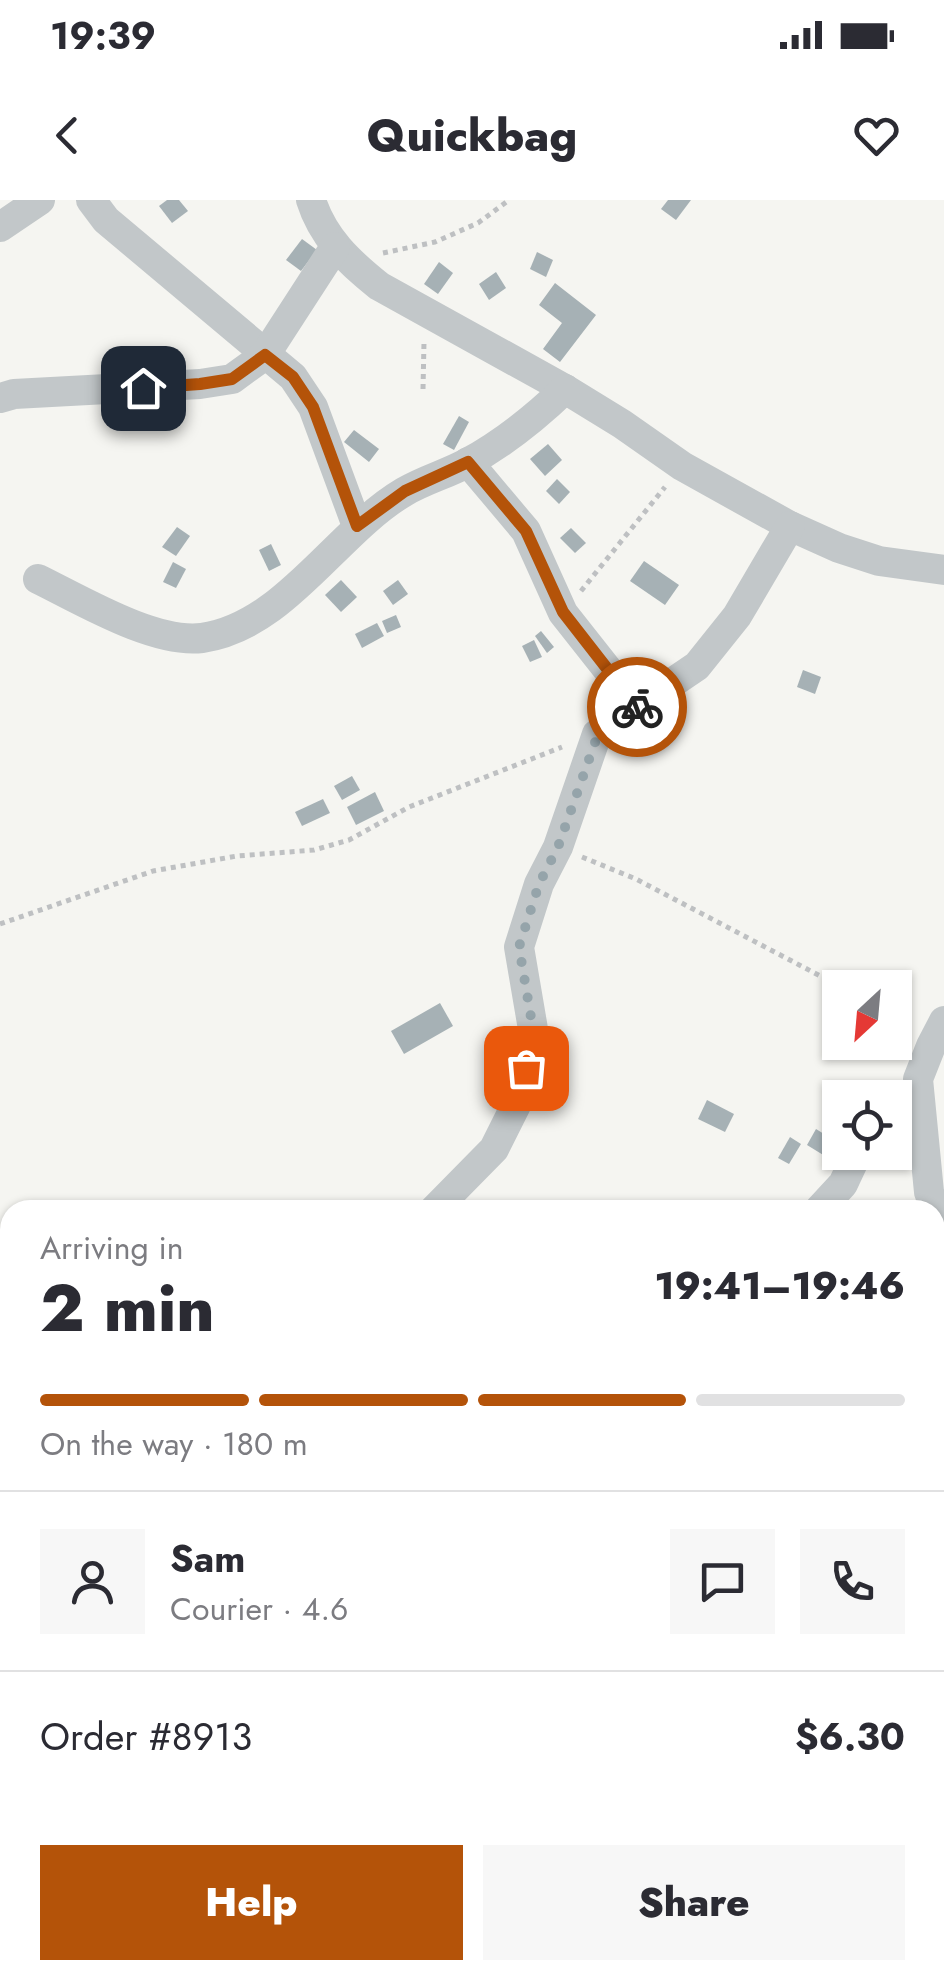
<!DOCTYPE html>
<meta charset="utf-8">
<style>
:root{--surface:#fff;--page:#f7f7f7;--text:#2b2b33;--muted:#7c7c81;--line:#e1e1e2;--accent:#b45309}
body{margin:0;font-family:Jost,sans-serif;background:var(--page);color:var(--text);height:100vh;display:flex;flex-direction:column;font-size:38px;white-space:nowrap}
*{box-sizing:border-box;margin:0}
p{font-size:32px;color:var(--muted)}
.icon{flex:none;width:55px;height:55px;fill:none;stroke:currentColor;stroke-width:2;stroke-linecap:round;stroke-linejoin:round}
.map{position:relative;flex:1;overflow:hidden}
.side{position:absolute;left:0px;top:1000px;width:945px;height:780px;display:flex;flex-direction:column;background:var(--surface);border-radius:30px 30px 0 0;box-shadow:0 2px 8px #0004}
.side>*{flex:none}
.needle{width:65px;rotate:206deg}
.tools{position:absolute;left:822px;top:770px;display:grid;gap:20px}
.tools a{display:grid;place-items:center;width:90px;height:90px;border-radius:0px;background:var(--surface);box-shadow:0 2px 8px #0004;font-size:50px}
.pin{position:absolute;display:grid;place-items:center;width:85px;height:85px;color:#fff;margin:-42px;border-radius:20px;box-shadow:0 5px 15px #0006}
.courier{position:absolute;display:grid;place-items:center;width:100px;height:100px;margin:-50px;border:8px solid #b45309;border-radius:50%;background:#fff;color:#222;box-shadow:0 2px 12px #0007}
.overview em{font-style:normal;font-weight:800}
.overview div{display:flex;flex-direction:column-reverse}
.overview{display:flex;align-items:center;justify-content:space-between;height:170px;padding:0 40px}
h1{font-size:65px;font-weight:800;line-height:75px}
.bar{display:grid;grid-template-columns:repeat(4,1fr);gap:15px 10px;align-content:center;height:120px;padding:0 40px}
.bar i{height:12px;border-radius:8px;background:var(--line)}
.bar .on{background:var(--accent)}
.bar p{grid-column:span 4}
.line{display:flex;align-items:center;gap:25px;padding:0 40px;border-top:2px solid var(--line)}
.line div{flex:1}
.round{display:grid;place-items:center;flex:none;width:105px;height:105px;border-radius:0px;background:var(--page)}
.primary-button{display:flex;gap:20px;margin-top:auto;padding:20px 40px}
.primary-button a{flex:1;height:115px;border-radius:0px;background:var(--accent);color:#fff;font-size:40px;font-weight:800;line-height:115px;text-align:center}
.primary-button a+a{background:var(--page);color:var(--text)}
.status{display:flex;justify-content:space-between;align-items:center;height:70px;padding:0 50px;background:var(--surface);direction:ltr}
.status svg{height:28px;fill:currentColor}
header{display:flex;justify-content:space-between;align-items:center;height:130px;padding:0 40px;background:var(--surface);font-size:45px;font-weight:800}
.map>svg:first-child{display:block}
.building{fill:#a6b1b5}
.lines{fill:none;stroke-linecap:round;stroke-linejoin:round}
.path{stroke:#bec0c2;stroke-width:5;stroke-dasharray:5 5;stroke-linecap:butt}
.minor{stroke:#c2c7c9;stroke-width:30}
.done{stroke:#95a4aa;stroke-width:10;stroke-dasharray:0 18}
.route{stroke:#b45309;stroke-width:12}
</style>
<div class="status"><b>19:39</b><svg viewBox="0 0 49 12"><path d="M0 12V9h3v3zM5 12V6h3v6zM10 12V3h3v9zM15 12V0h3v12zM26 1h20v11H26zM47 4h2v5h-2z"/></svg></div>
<header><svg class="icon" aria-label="back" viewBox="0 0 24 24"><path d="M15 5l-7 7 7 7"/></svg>Quickbag<svg class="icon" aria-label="heart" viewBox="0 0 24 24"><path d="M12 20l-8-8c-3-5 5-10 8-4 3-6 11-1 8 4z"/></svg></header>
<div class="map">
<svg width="944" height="1780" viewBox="0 0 944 1780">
<rect width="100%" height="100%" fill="#f5f5f1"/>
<g class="building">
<path d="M167 0H179L188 11 172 23 159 6Z"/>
<path d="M668 0H691L676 20 661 9Z"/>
<path d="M302 39 317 50 301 71 286 60Z"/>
<path d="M537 52 553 60 546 77 530 69Z"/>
<path d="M439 62 453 73 438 94 424 84Z"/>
<path d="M496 72 506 88 489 100 479 84Z"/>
<path d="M555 83 596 115 560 162 543 149 562 123 539 105Z"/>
<path d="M459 216 469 222 454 250 443 244Z"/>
<path d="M354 230 379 249 369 262 344 242Z"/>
<path d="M548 244 562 260 545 276 530 259Z"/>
<path d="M557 279 570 292 559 304 546 291Z"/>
<path d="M177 327 190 336 176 356 162 347Z"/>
<path d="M571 328 586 343 575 353 560 338Z"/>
<path d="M271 344 281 365 269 371 259 350Z"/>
<path d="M644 361 679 385 665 405 630 381Z"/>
<path d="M173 362 186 369 176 388 163 382Z"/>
<path d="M341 380 357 397 341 412 325 395Z"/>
<path d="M398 380 408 394 393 405 383 391Z"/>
<path d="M396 415 401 427 387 433 382 421Z"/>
<path d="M377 423 384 436 362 448 355 434Z"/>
<path d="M541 431 554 447 547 453 535 436Z"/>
<path d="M534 440 542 457 530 462 522 446Z"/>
<path d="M803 470 821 477 815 494 797 487Z"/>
<path d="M352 576 360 590 342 600 334 586Z"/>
<path d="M375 592 384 611 356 625 347 607Z"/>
<path d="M323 599 330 613 302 626 295 612Z"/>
<path d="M440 803 453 826 404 854 391 831Z"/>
<path d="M707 900 734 914 725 932 698 919Z"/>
<path d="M816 929 840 944V949L833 961 807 945Z"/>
<path d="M790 937 801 944 789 964 778 958Z"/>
</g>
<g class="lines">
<g class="path">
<path d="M383 53 435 42 478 23 509 0"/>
<path d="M423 189 424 142"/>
<path d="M581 391 665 287"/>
<path d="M582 657 636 679 843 788"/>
<path d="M0 724 153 671 237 656 314 650 349 640 409 607 562 547"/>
<path d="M895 817 909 828"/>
<path d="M935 1048 944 1042"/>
</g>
<g class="minor">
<path d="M91 0 106 20 293 177 313 207 357 326"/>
<path d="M311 0C323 38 349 62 379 86L565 189 622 224 682 266 790 326 839 348 879 361 944 370"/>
<path d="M0 27 40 0"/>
<path d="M0 198 14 194 200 184 232 179 265 155 335 47"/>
<path d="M468 262 526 331 563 413 638 508"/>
<path d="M38 379C81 400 154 444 202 438 285 426 335 333 404 292 424 280 447 274 467 263 502 244 536 217 565 189"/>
<path d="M434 1010 494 949 518 901 534 835 519 747 539 684 558 647 597 534 697 466 737 416 790 326"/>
<path d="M819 1010 843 984 858 952"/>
<path d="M935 1010 929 992 918 879 931 846 944 821"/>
<path d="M935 1295 944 1273"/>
<path d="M0 1365 10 1361"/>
<path d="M0 1592 10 1605"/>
<path d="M935 1706 944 1718"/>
<path d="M571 1770 615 1780"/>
<path d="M44 1780 49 1770"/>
</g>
</g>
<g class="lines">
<path class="done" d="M526 868 534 835 519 747 539 684 558 647 598 534 637 507"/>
<path class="route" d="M143 188 200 184 232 179 265 155 293 177 313 207 357 326 405 291 468 262 526 331 563 412 637 507"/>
</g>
</svg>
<div class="tools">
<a><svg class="needle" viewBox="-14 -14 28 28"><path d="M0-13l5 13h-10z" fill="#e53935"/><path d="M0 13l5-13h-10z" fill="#7c7c81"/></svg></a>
<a><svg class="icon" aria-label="locate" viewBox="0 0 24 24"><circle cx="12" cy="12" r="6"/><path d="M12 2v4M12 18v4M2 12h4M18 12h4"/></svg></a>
</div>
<div class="pin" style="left:526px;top:868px;background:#ea580c"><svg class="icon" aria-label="bag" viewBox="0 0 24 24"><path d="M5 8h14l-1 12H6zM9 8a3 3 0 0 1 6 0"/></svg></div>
<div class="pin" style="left:143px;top:188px;background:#1f2937"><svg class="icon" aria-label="home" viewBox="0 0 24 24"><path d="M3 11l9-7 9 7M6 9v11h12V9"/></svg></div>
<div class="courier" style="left:637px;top:507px"><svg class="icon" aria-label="bike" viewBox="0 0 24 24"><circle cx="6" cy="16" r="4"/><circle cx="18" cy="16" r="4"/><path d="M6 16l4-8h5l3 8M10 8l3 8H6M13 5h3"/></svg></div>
<section class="side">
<div class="overview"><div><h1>2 min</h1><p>Arriving in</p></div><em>19:41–19:46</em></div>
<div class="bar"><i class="on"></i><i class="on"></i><i class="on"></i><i></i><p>On the way · 180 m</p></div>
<div class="line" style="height:180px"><a class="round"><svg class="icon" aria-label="person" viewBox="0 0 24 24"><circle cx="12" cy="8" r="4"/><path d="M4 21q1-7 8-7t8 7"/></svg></a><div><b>Sam</b><p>Courier · 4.6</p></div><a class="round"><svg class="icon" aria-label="chat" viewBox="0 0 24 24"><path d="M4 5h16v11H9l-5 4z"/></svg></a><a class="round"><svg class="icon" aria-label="phone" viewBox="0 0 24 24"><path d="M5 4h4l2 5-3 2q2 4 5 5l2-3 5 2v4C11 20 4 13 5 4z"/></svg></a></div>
<div class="line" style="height:130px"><div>Order #8913</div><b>$6.30</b></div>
<div class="primary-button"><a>Help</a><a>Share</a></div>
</section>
</div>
